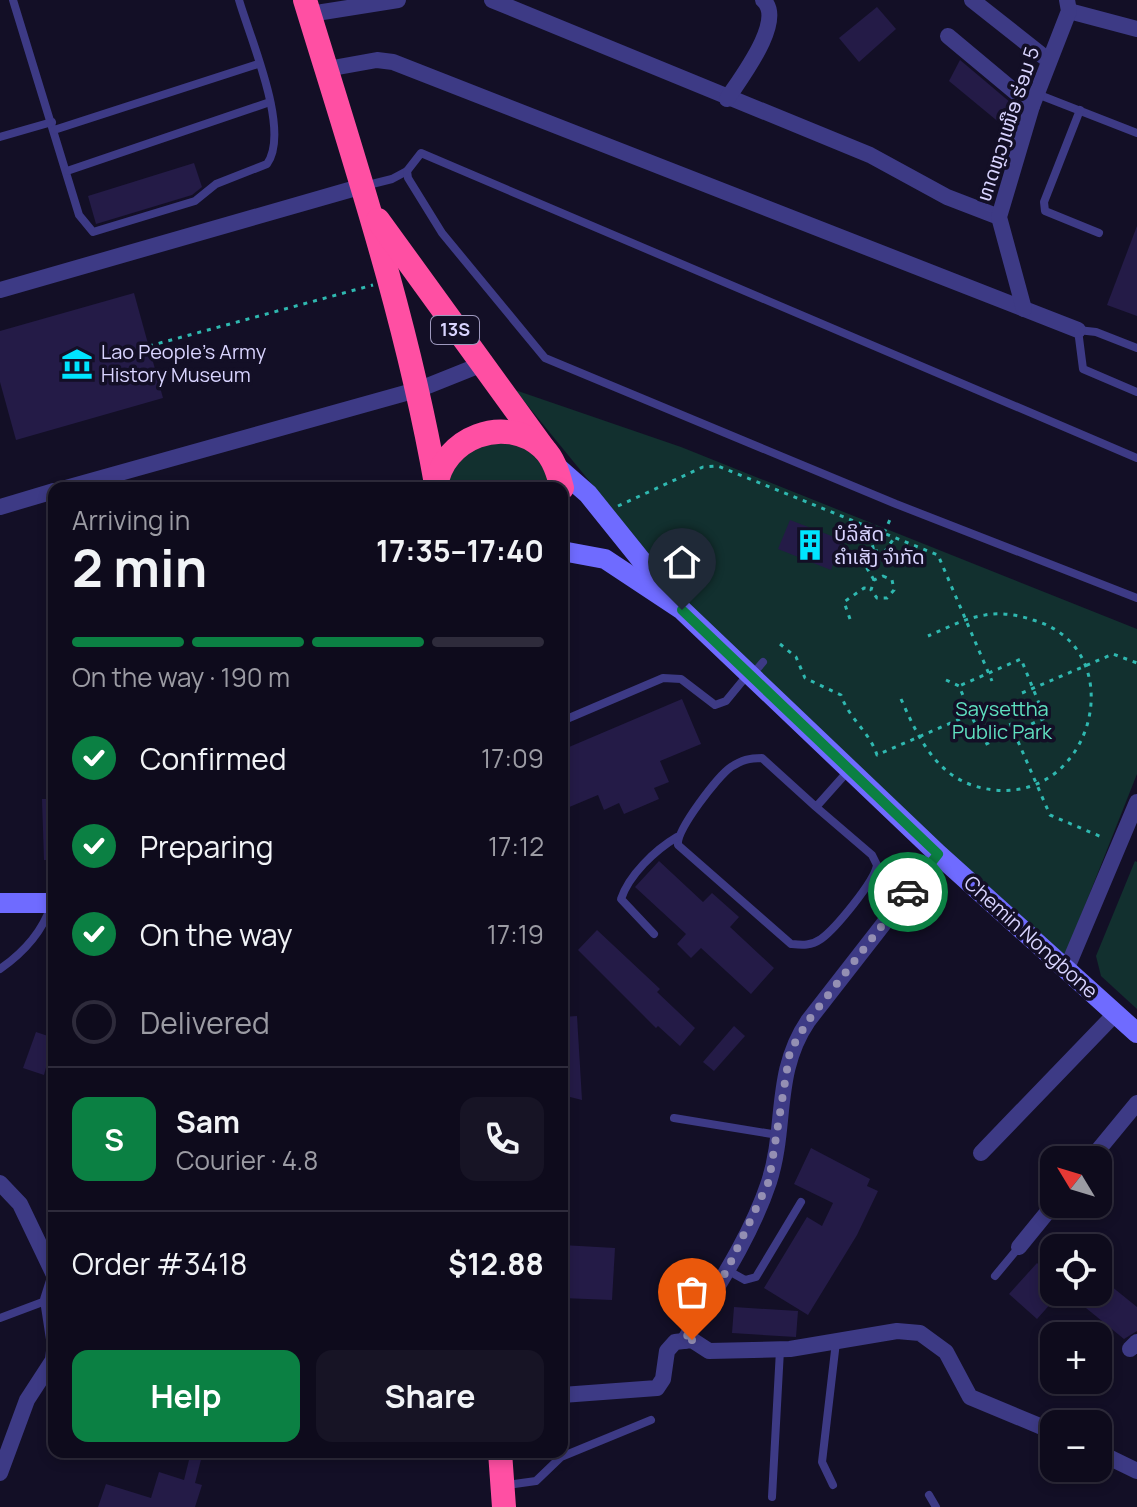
<!DOCTYPE html>
<meta charset="utf-8">
<style>
:root{--surface:#0e0b1c;--page:#171425;--text:#f1f3f6;--muted:#9b9ba3;--line:#2e2b3b;--accent:#0b8043}
body{margin:0;font-family:Manrope,"Noto Sans Lao",sans-serif;background:var(--page);color:var(--text);height:100vh;display:flex;flex-direction:column;font-size:30px;white-space:nowrap}
*{box-sizing:border-box;margin:0}
p{font-size:26px;color:var(--muted)}
.icon{flex:none;width:44px;height:44px;fill:none;stroke:currentColor;stroke-width:2;stroke-linecap:round;stroke-linejoin:round}
.map{position:relative;flex:1;overflow:hidden}
.drawer{position:absolute;left:48px;top:482px;width:520px;height:976px;display:flex;flex-direction:column;background:var(--surface);border-radius:16px;box-shadow:0 4px 12px #0003,0 0 0 2px var(--line)}
.drawer>*{flex:none}
.needle{width:52px;rotate:308deg}
.tools{position:absolute;left:1040px;top:1146px;display:grid;gap:16px}
.tools a{display:grid;place-items:center;width:72px;height:72px;border-radius:16px;background:var(--surface);box-shadow:0 4px 12px #0003,0 0 0 2px var(--line);font-size:40px}
.pin{position:absolute;display:grid;place-items:center;width:68px;height:68px;color:#fff;margin:-82px -34px;border-radius:50% 50% 50% 0;rotate:-45deg;box-shadow:0 0 8px #0007}
.pin .icon{rotate:45deg}
.courier{position:absolute;display:grid;place-items:center;width:80px;height:80px;margin:-40px;border:6px solid #0b8043;border-radius:50%;background:#fff;color:#222;box-shadow:0 2px 10px #0007}
.overview em{font-style:normal;font-weight:700}
.overview div{display:flex;flex-direction:column-reverse}
.overview{display:flex;align-items:center;justify-content:space-between;height:136px;padding:0 24px}
h1{font-size:52px;font-weight:700;line-height:60px}
.bar{display:grid;grid-template-columns:repeat(4,1fr);gap:12px 8px;align-content:center;height:96px;padding:0 24px}
.bar i{height:10px;border-radius:6px;background:var(--line)}
.bar .active{background:var(--accent)}
.bar p{grid-column:span 4}
.line{display:flex;align-items:center;gap:20px;padding:0 24px;border-top:2px solid var(--line)}
.line div{flex:1}
.round{display:grid;place-items:center;flex:none;width:84px;height:84px;border-radius:16px;background:var(--page)}
ol{padding:0 24px;list-style:none}
li{display:flex;align-items:center;gap:24px;height:88px}
li p{margin-inline-start:auto}
li .icon{padding:8px;border-radius:50%;background:var(--accent);color:#fff;stroke-width:4}
li:last-child{color:var(--muted)}
li i{width:44px;height:44px;border:4px solid var(--line);border-radius:50%}
.action{display:flex;gap:16px;margin-top:auto;padding:16px 24px}
.action a{flex:1;height:92px;border-radius:16px;background:var(--accent);color:#fff;font-size:32px;font-weight:700;line-height:92px;text-align:center}
.action a+a{background:var(--page);color:var(--text)}
.map>svg:first-child{display:block}
.green{fill:#12302f}
.building{fill:#241b47}
.lines{fill:none;stroke-linecap:round;stroke-linejoin:round}
.path{stroke:#2fb8b0;stroke-width:3;stroke-dasharray:4 6;stroke-linecap:butt}
.lane{stroke:#3d3a85;stroke-width:8}
.street{stroke:#3d3a85;stroke-width:16}
.secondary{stroke:#6f6bff;stroke-width:20}
.highway{stroke:#ff4fa3;stroke-width:24}
.done{stroke:#948fb3;stroke-width:8;stroke-dasharray:0 14.4}
.route{stroke:#0b8043;stroke-width:10}
.labels{text-anchor:middle;stroke-width:7;stroke-linejoin:round;paint-order:stroke}
.shield{fill:#130f26;stroke:#9e99be;stroke-width:2}
.shield-label{font-size:18px;font-weight:bold;fill:#d9d4ff}
.street-label{font-size:20px;fill:#d9d4ff;stroke:#130f26}
.poi-label{font-size:20px;fill:#d9d4ff;stroke:#130f26;text-anchor:start}
.park-label{font-size:20px;fill:#5fe0c0;stroke:#130f26}
</style>
<div class="map">
<svg width="1137" height="1507" viewBox="0 0 1137 1507">
<rect width="100%" height="100%" fill="#130f26"/>
<g class="green">
<path d="M515 390 681 447 1137 629V774L1065 956 938 846 705 623Z"/>
<path d="M484 437 537 449 558 488H440L450 463Z"/>
<path d="M1135 861 1137 862V1009L1101 976 1096 956Z"/>
</g>
<g class="building">
<path d="M877 7 896 29 859 62 839 38Z"/>
<path d="M960 60 1011 103 1001 124 949 81Z"/>
<path d="M194 163 202 187 192 195 96 224 88 196Z"/>
<path d="M1137 226V316L1107 305Z"/>
<path d="M134 293 163 398 16 440 0 382V331Z"/>
<path d="M790 520 842 540 831 570 778 549Z"/>
<path d="M682 699 701 744 660 761 669 782 654 788 659 799 624 814 619 803 604 810 598 795 567 808 562 797V750Z"/>
<path d="M42 799H54V860H44Z"/>
<path d="M659 861 703 902 712 893 739 917 730 927 774 968 751 994 701 948 691 958 677 944 686 934 635 887Z"/>
<path d="M597 930 660 989 657 992 695 1028 680 1046 658 1026 656 1028 578 950Z"/>
<path d="M577 1016 582 1100 562 1095V1017Z"/>
<path d="M734 1026 745 1036 714 1071 703 1062Z"/>
<path d="M36 1032 54 1038 44 1075 23 1068Z"/>
<path d="M811 1148 870 1179 867 1186 878 1191 857 1235 808 1315 764 1288 807 1217 822 1226 833 1203 794 1184Z"/>
<path d="M562 1245 615 1248 612 1300 562 1298Z"/>
<path d="M1037 1263 1054 1278V1292H1061L1037 1319 1009 1294Z"/>
<path d="M1106 1282 1137 1307V1331L1124 1339 1086 1308Z"/>
<path d="M734 1307 798 1311 796 1337 732 1333Z"/>
<path d="M191 1452H203L195 1483 202 1485 195 1507H98L106 1484 151 1498 159 1472 184 1480Z"/>
</g>
<g class="lines">
<g class="path">
<path d="M149 346 373 285"/>
<path d="M618 506 703 467 718 466 938 555 992 681"/>
<path d="M867 526 874 551 862 560 874 580"/>
<path d="M884 533 892 515"/>
<path d="M874 551H885L895 537"/>
<path d="M883 576 892 580 894 590 887 598H877L871 590 874 580Z"/>
<path d="M850 619 844 602 864 588 870 589"/>
<path d="M780 644 796 657 805 678 841 695C849 719 869 731 877 755L983 709"/>
<path d="M946 680 959 686 984 745 1045 718 1021 659 959 686"/>
<path d="M1022 693 1113 654 1137 663"/>
<path d="M901 699C921 744 941 785 995 790 1095 800 1132 648 1033 620 1018 615 1001 612 985 615 965 618 947 628 928 636"/>
<path d="M1010 723 1050 815 1104 838"/>
</g>
<g class="lane">
<path d="M13 0 79 215 93 232 195 201 216 184 267 164C291 131 250 38 239 0"/>
<path d="M1037 94 1137 133"/>
<path d="M1080 110 1044 202 1045 211 1099 233"/>
<path d="M54 130 258 64"/>
<path d="M0 137 52 122"/>
<path d="M67 171 270 102"/>
<path d="M364 186 392 179 407 171"/>
<path d="M1137 348 1096 332 1078 330 1083 369 1137 392"/>
<path d="M1137 458 421 153 407 171 408 178 442 233 545 358 896 504 1137 598"/>
<path d="M752 675 763 662"/>
<path d="M562 721 663 678 681 679 715 705 726 701 749 673"/>
<path d="M816 807 872 855 877 865C875 881 835 929 821 939 811 946 802 945 791 944L678 845C676 830 718 776 731 767 742 760 749 758 762 758L816 807 849 770"/>
<path d="M654 934 621 899C629 875 655 850 677 837"/>
<path d="M0 969C23 953 42 932 51 906"/>
<path d="M674 1118 778 1135"/>
<path d="M727 1270 745 1280 756 1277 801 1202"/>
<path d="M995 1276 1019 1247"/>
<path d="M0 1318 48 1300"/>
<path d="M507 1485 536 1481 561 1457 651 1420"/>
<path d="M833 1485 822 1462 836 1342"/>
<path d="M929 1495 936 1507"/>
<path d="M772 1497 780 1350"/>
</g>
<g class="street">
<path d="M492 0 870 155 947 197 999 217"/>
<path d="M972 0 1048 60"/>
<path d="M1069 11 1137 29"/>
<path d="M310 14 398 0"/>
<path d="M948 36 1032 106"/>
<path d="M327 69 377 60 393 62 1078 330"/>
<path d="M727 99C740 79 786 20 763 0"/>
<path d="M0 290 363 186"/>
<path d="M1024 309 999 217 1032 106 1069 11 1067 0"/>
<path d="M66 488 420 389 480 365"/>
<path d="M0 507 54 491"/>
<path d="M1067 968 1137 802"/>
<path d="M981 1153 1116 1013"/>
<path d="M1090 1160 1137 1103"/>
<path d="M0 1183 20 1204 54 1275"/>
<path d="M1019 1247 1054 1204"/>
<path d="M54 1281 48 1300 54 1339"/>
<path d="M684 1341C715 1290 750 1239 769 1182 787 1126 773 1073 808 1021L938 854"/>
<path d="M1130 1349 1137 1342"/>
<path d="M562 1395 657 1388 663 1379 667 1351 675 1342 692 1340 709 1351 790 1349 897 1331 920 1333 946 1352 970 1397 1054 1432"/>
<path d="M1098 1452 1137 1471"/>
<path d="M0 1473 27 1400 53 1360 54 1351"/>
</g>
<g class="secondary">
<path d="M556 466 588 494 666 591"/>
<path d="M562 551 605 559 682 610 938 854 1137 1033"/>
<path d="M0 903H54"/>
</g>
<g class="highway">
<path d="M305 0C354 160 407 319 436 484"/>
<path d="M378 220 544 449"/>
<path d="M436 487C442 438 505 413 543 448 554 459 558 473 562 488"/>
<path d="M500 1452 504 1507"/>
</g>
</g>
<g class="lines">
<path class="done" d="M692 1340 684 1341 727 1270 769 1181 790 1051 808 1021 908 892"/>
<path class="route" d="M682 610 938 854 908 892"/>
</g>
<defs>
<symbol id="museum-bare" viewBox="-9 -9 18 18"><path d="M0-6L6-3V-2H-6V-3ZM-5-1h2V3h-2ZM-1-1h2V3h-2ZM3-1h2V3H3ZM-6 4H6V6H-6Z" fill="#00e5ff" stroke="#130f26" stroke-width="2.5" paint-order="stroke"/></symbol>
<symbol id="building-bare" viewBox="-9 -9 18 18"><path d="M-4-6H4V6H1V3H-1V6H-4ZM-2.5-4.3h1.7v1.8h-1.7ZM.8-4.3h1.7v1.8H.8ZM-2.5-1h1.7V.8h-1.7ZM.8-1h1.7V.8H.8Z" fill="#00e5ff" stroke="#130f26" stroke-width="2.5" paint-order="stroke"/></symbol>
</defs>
<g fill-rule="evenodd">
<use href="#museum-bare" x="55" y="342" width="44" height="44"/>
<use href="#building-bare" x="788" y="523" width="44" height="44"/>
</g>
<g class="labels">
<rect class="shield" x="431" y="316" width="48" height="28" rx="6"/>
<g class="shield-label">
<text x="455" y="336">13S</text>
</g>
<g class="street-label">
<text transform="translate(1008 124) rotate(-72)" y="7">ທາດຫຼວງເໜືອ ຮ່ອມ 5</text>
<text transform="translate(1031 937) rotate(42)" y="7">Chemin Nongbone</text>
</g>
<g class="poi-label">
<text x="101" y="359">Lao People's Army<tspan x="101" dy="23">History Museum</tspan></text>
<text x="834" y="541">ບໍລິສັດ<tspan x="834" dy="23">ຄຳເສັງ ຈຳກັດ</tspan></text>
</g>
<g class="park-label">
<text x="1002" y="716">Saysettha<tspan x="1002" dy="23">Public Park</tspan></text>
</g>
</g>
</svg>
<div class="tools">
<a><svg class="needle" viewBox="-14 -14 28 28"><path d="M0-13l5 13h-10z" fill="#e53935"/><path d="M0 13l5-13h-10z" fill="#9b9ba3"/></svg></a>
<a><svg class="icon" aria-label="locate" viewBox="0 0 24 24"><circle cx="12" cy="12" r="6"/><path d="M12 2v4M12 18v4M2 12h4M18 12h4"/></svg></a>
<a>+</a>
<a>−</a>
</div>
<div class="pin" style="left:692px;top:1340px;background:#ea580c"><svg class="icon" aria-label="bag" viewBox="0 0 24 24"><path d="M5 8h14l-1 12H6zM9 8a3 3 0 0 1 6 0"/></svg></div>
<div class="pin" style="left:682px;top:610px;background:#1f2937"><svg class="icon" aria-label="home" viewBox="0 0 24 24"><path d="M3 11l9-7 9 7M6 9v11h12V9"/></svg></div>
<div class="courier" style="left:908px;top:892px"><svg class="icon" aria-label="car" viewBox="0 0 24 24"><path d="M5 17H2v-5l4-1 3-4h7l3 4 3 1v5h-3M9 17h6M6 11h13"/><circle cx="7" cy="17" r="2"/><circle cx="17" cy="17" r="2"/></svg></div>
<section class="drawer">
<div class="overview"><div><h1>2 min</h1><p>Arriving in</p></div><em>17:35–17:40</em></div>
<div class="bar"><i class="active"></i><i class="active"></i><i class="active"></i><i></i><p>On the way · 190 m</p></div>
<ol>
<li><svg class="icon" aria-label="check" viewBox="0 0 24 24"><path d="M5 12l5 5 9-10"/></svg>Confirmed<p>17:09</p></li>
<li><svg class="icon" aria-label="check" viewBox="0 0 24 24"><path d="M5 12l5 5 9-10"/></svg>Preparing<p>17:12</p></li>
<li><svg class="icon" aria-label="check" viewBox="0 0 24 24"><path d="M5 12l5 5 9-10"/></svg>On the way<p>17:19</p></li>
<li><i></i>Delivered</li>
</ol>
<div class="line" style="height:144px"><b class="round" style="background:var(--accent);color:#fff">S</b><div><b>Sam</b><p>Courier · 4.8</p></div><a class="round"><svg class="icon" aria-label="phone" viewBox="0 0 24 24"><path d="M5 4h4l2 5-3 2q2 4 5 5l2-3 5 2v4C11 20 4 13 5 4z"/></svg></a></div>
<div class="line" style="height:104px"><div>Order #3418</div><b>$12.88</b></div>
<div class="action"><a>Help</a><a>Share</a></div>
</section>
</div>
